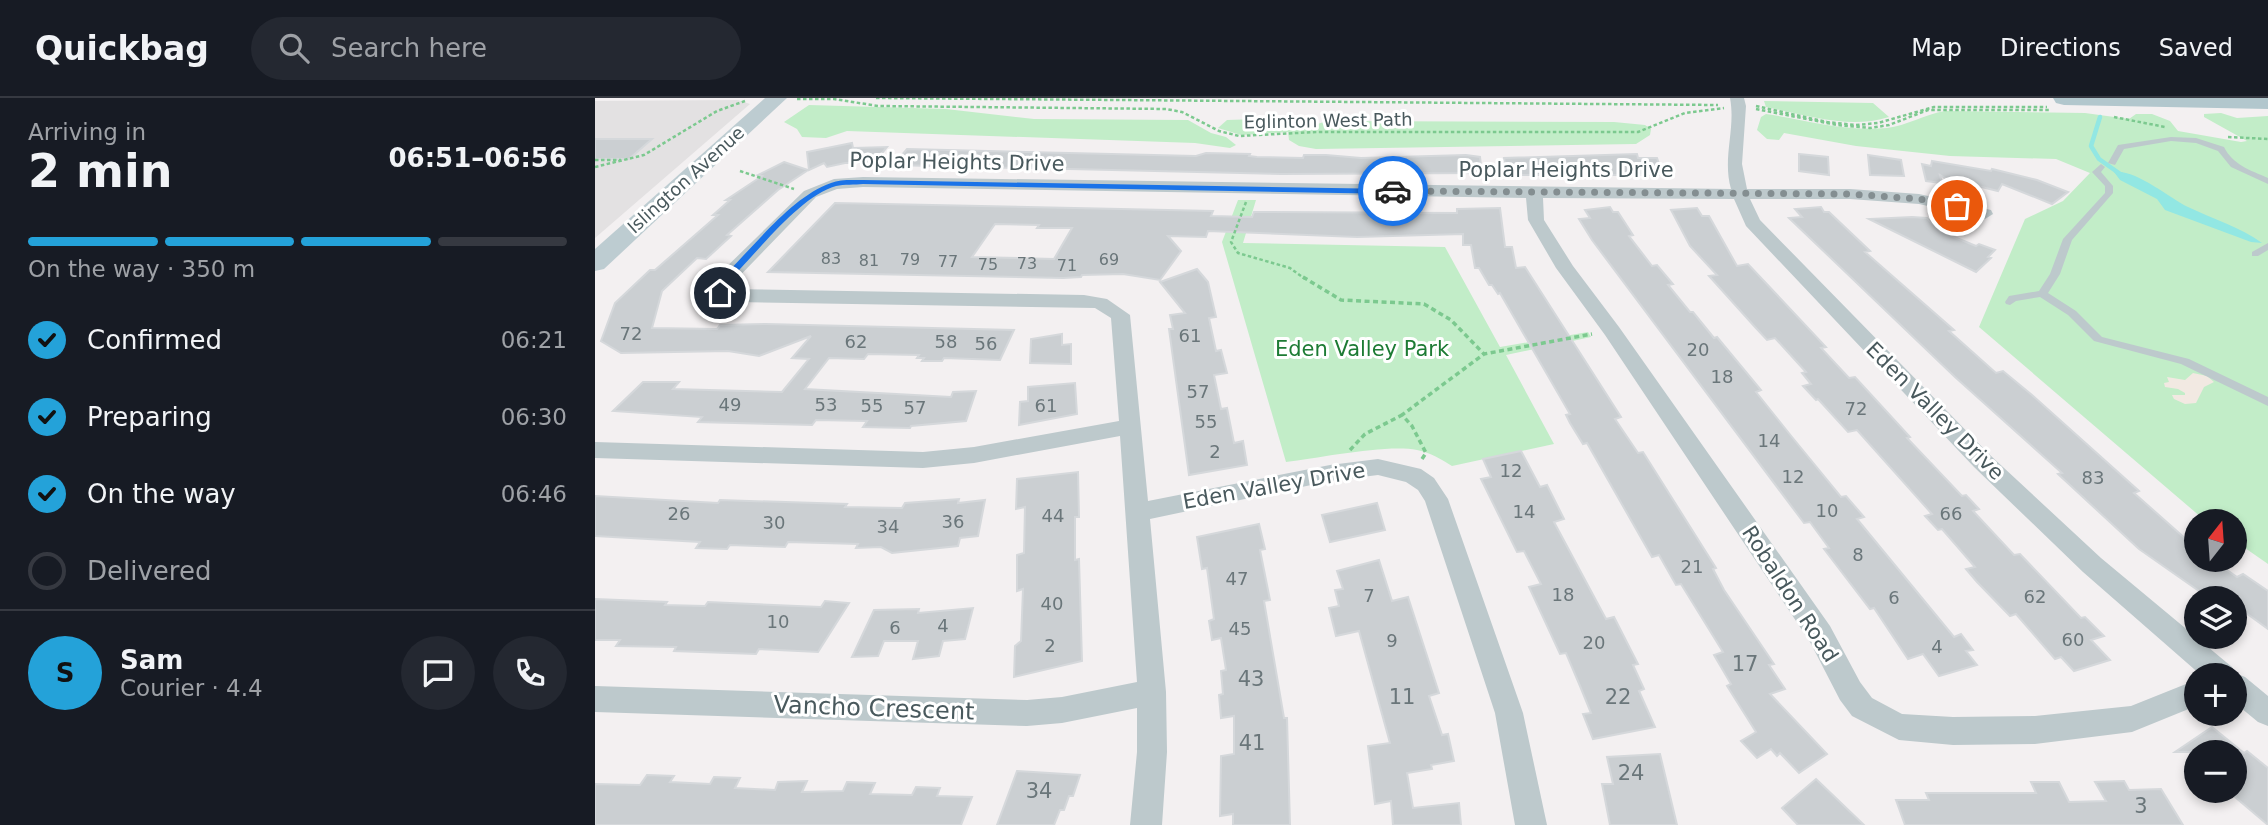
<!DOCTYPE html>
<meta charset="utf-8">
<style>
:root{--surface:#171b24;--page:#242831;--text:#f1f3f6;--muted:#9ea1a6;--line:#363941;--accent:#24a2d9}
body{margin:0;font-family:"DejaVu Sans",sans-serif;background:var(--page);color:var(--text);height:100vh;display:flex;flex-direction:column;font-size:26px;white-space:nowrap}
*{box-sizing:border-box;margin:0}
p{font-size:23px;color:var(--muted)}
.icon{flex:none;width:38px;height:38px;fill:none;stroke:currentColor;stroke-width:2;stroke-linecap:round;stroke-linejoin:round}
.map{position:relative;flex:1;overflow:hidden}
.side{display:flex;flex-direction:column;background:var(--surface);width:595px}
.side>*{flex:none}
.needle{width:46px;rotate:17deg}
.buttons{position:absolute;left:1589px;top:411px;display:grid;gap:14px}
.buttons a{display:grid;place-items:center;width:63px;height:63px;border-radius:50%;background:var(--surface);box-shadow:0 4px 10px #0003;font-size:35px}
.pin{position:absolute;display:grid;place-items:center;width:60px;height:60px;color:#fff;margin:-30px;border:4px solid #fff;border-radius:50%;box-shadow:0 2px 7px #0007}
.courier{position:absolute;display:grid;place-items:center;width:70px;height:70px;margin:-35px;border:5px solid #1a73e8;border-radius:50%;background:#fff;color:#222;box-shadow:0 2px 9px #0007}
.overview em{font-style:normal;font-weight:700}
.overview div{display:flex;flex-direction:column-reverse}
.overview{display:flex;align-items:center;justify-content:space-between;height:119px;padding:0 28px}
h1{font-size:46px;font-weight:700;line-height:52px}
.bar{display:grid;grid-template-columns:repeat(4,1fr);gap:10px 7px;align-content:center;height:84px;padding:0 28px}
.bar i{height:9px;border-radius:5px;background:var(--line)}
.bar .on{background:var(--accent)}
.bar p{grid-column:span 4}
.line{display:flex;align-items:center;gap:18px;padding:0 28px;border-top:2px solid var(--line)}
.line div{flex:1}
.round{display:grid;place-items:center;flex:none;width:74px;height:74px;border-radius:37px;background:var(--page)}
ol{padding:0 28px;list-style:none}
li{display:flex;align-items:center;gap:21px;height:77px}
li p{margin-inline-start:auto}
li .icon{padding:7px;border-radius:50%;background:var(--accent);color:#111;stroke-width:4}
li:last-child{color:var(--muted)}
li i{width:38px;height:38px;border:4px solid var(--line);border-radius:50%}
header{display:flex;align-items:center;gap:42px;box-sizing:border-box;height:98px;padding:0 35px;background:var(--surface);border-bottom:2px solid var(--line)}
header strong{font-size:33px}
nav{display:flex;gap:38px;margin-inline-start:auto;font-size:24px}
.search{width:490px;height:63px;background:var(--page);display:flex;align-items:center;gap:18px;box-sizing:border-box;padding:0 24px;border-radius:38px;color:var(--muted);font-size:26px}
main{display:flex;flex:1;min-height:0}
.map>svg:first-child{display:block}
.education{fill:#e3e1e2}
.green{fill:#c2edc8}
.sand{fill:#f2e9e2}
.water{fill:#92e7e3}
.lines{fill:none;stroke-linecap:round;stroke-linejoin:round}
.stream{stroke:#92e7e3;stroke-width:4.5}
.building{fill:#cbcfd2;stroke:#d5d8db;stroke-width:2;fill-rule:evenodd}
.path-far1{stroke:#7cc98f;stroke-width:2.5;stroke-dasharray:3.5 2.5;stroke-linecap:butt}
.path{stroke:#7cc98f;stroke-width:3.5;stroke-dasharray:5 3.5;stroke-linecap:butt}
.lane{fill:#bdc9cc;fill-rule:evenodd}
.street{fill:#bdc9cc;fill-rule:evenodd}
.secondary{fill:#bdccd1;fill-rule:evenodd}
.primary{fill:#b2c7cd;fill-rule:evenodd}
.route{fill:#1a73e8}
.done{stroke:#848e91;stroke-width:7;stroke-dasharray:0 12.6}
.labels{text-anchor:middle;stroke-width:6;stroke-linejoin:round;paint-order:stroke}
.far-number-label{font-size:16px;fill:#6a767a}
.far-street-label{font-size:18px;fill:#49595d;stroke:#fff}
.number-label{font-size:18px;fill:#6a767a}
.street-label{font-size:21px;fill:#49595d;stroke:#fff}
.park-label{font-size:21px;fill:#1d7b34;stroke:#fff}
.near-number-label{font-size:21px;fill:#6a767a}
.near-street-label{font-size:24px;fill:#49595d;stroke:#fff}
</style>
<header>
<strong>Quickbag</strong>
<div class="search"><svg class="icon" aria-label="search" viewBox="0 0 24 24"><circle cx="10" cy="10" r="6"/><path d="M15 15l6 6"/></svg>Search here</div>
<nav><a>Map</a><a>Directions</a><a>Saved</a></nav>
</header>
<main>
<section class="side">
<div class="overview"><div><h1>2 min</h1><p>Arriving in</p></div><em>06:51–06:56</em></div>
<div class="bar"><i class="on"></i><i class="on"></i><i class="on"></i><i></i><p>On the way · 350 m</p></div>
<ol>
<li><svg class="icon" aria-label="check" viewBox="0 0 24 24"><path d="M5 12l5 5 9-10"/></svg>Confirmed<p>06:21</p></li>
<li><svg class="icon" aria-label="check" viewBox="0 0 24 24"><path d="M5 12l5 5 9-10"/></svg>Preparing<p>06:30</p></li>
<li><svg class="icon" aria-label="check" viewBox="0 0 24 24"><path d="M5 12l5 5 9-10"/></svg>On the way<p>06:46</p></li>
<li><i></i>Delivered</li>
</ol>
<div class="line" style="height:126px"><b class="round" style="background:var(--accent);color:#111">S</b><div><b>Sam</b><p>Courier · 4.4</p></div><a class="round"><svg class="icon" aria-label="chat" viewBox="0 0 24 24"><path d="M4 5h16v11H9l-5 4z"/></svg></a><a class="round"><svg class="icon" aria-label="phone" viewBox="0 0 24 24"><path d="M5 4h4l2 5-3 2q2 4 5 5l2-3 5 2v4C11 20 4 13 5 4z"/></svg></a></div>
</section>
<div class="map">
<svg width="1673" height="727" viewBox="0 0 1673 727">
<rect width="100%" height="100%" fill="#f3f0f1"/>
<path class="education" d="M143 2 155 6 0 140V3Z"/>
<g class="green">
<path d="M1169 3 1278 5 1294 19C1254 32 1211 17 1171 9Z"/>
<path d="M214 7 351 11 439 21 593 22 616 35 631 39 641 47 635 50 600 45 252 33 231 40 207 39 202 31 189 24Z"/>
<path d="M1350 13 1490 15 1534 21 1541 16H1557L1575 23 1583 33 1646 44 1652 43 1609 19V16L1626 15 1642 20 1673 18V466L1640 443V424L1612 423 1607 420 1384 229 1430 121 1468 103 1495 75 1461 61 1355 58 1261 48 1189 35 1184 42 1172 41 1162 32 1166 19 1171 16C1212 22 1250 34 1292 30 1311 28 1330 16 1350 13Z"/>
<path d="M663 21 716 28 732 23 1019 24 1050 27 1056 31 1055 37 1041 46 721 51 704 48 694 42 693 34 646 37 623 30 632 22Z"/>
<path d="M643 102H661L648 145 850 149 905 249 993 234 996 239 911 257 959 346 857 368C846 361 836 355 822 352 791 346 725 360 691 364L627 144Z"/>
</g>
<path class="sand" d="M1598 275 1612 278 1619 284 1609 289 1601 305 1590 306 1579 301 1577 297H1590V295L1583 291 1570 289 1569 285 1574 284 1572 279 1590 282Z"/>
<path class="water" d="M1519 74C1541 71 1574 100 1593 109 1618 121 1645 129 1667 145L1656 144 1570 112 1562 101 1525 82Z"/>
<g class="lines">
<path class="stream" d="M1505 19 1496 48 1504 61 1528 78"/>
</g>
<g class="building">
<path d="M0 41H57L34 61H0Z"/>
<path d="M257 45 258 50 292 49 279 65H250L232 69 229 65 214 72 212 54Z"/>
<path d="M312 51 601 58 611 55 655 56 654 58 662 59 708 60 709 57H731L766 60 871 57 885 59 887 75 686 76 298 67Z"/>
<path d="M1042 56 1043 60H1062L1068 77H912L909 60Z"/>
<path d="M1204 56 1233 59 1234 77 1204 73Z"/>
<path d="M1273 57 1306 62 1309 78 1275 77Z"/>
<path d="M1337 63 1396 73 1397 71 1442 82 1473 94 1457 106 1407 86 1403 93 1350 80 1345 77 1347 85 1331 83 1327 66 1336 68Z"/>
<path d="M189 64 213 72 183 92 132 137 136 138 111 161 102 160 67 193 57 230 122 231 125 227 171 226 419 232 405 262 349 260 347 263H327L329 260H322L324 257 273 256 269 261 234 260 210 291 356 299 358 294 381 293 371 323 316 328 315 330 268 329 272 323 221 322 217 327 103 324 107 319 18 313 48 284H84L78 291 187 294 214 261 197 260 216 238 164 258 133 253 26 255 6 243 20 205 55 172H60L123 117H118L135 102H131L167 78 163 77Z"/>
<path d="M240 105 618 113 616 118 657 119 659 114 862 115V111L905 110 910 149H917L921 170 930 169 1026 319 1020 321 1043 355 1048 354 1121 470 1118 471 1129 492 1179 566 1174 567 1190 591 1175 596 1232 656 1204 675 1185 655 1182 658 1176 651 1162 660 1146 643 1161 634 1132 588 1136 586 1119 557 1128 554 1086 486 1081 487 1064 457 1057 459 992 345 988 346 975 325 971 317 975 316 905 195 903 196 897 187H894L884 170H880L876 147H868V136L762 139 613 133 611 139 573 138 586 153 565 182 528 176 487 177 486 179 468 180 173 174ZM400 126 444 127 442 130H477L459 161 377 159Z"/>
<path d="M1015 109 1018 114H1023L1038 137 1034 138 1057 168 1062 167 1078 186 1073 187 1095 214H1098L1119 240 1122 239 1166 292 1161 294 1197 339 1246 399 1251 398 1269 419 1262 421 1359 539 1366 536 1378 552 1371 553 1382 567 1344 578 1328 556 1313 561 1279 510 1275 511 1229 451 1234 450 1215 424 1209 425 997 142 984 121 995 120 990 112Z"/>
<path d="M1226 109 1229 114H1234L1275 153 1270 154 1359 232 1354 233 1401 275 1408 273 1437 297 1544 393 1539 395 1601 450V462H1618L1642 479 1648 476 1673 493V531L1640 507V500H1614L1544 451 1463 376 1467 375 1360 279 1194 120 1207 119 1200 111Z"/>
<path d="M1102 110 1107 118H1114L1142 168 1153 166 1231 249 1226 250 1254 280 1260 279 1315 339 1312 340 1367 398 1371 397 1384 411 1378 413 1419 457 1425 456 1486 520 1490 519 1509 538 1496 542 1515 562 1479 573 1466 559 1460 561 1421 516 1415 518 1382 484 1371 471 1380 469 1347 431 1343 432 1330 418 1337 416 1262 332 1253 334 1223 301 1221 302 1208 288 1216 286 1207 275 1211 274 1180 240 1172 242 1160 229 1114 178 1122 177 1095 148 1076 112Z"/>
<path d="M1317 119 1332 120 1345 133 1381 148 1384 146 1400 152 1393 159 1396 160 1381 174 1274 121Z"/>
<path d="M602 171 613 184 621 219 614 220 621 253 626 252 632 275 619 277 626 311 632 310 639 345 648 343 652 367 594 377 574 231H578L575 217 590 215 565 184Z"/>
<path d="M467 236V247L476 246V266L435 265 436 241Z"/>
<path d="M480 285 482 316 424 327 425 304 433 303V289Z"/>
<path d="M926 353 945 389 952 387 969 421 959 424 1011 521 1019 519 1043 566 1038 567 1049 591 1044 593 1060 629 998 641 988 616 996 615 985 588 971 555 965 556 934 489 946 486 929 453 922 454 886 381 896 379 888 361Z"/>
<path d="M483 374 484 419H480V462L484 461 487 563 419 579 420 548 426 543 428 491 422 493V457L429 455 430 409 421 411 422 381Z"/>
<path d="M0 398 123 405 125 402 252 406 250 409 307 410 310 405 364 401 363 405 390 402 383 438 365 440 363 448 297 455 286 449 261 450 263 446 193 444 190 449 135 447 132 451 101 450 105 444 0 438Z"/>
<path d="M782 405 790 432 735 444 727 417Z"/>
<path d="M664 426 670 451 665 452 675 502 669 503 689 620H692L695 727H638V716L625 718 626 658 639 656V618L626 620 624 597 628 596 626 573 631 572 626 540 617 542 614 523 619 521 612 470 607 471 602 439Z"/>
<path d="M784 462 797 503 813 499 844 595 834 598 847 637 853 636 859 663 836 667 837 671 812 675 818 710 864 705 866 727H798L796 703 780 706 773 648 795 645 764 533 741 538 734 510 744 508 740 492 748 491 742 473Z"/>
<path d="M0 501 72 504 70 507 110 508 113 504 226 509 230 503 254 505 223 554 164 551 161 556 79 553 81 549 21 548 25 542H0Z"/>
<path d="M378 510 370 541 348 543 344 558 318 561 323 543H289L283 558 257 559 279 512 324 511 323 515Z"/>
<path d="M1617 629 1649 655 1652 653 1673 670V727L1640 699V654H1580Z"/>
<path d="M1065 656 1082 727H1015L1007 686H1018L1012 659Z"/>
<path d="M422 673 485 677 478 698H474L469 712H465L459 727H402Z"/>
<path d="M52 677 79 678 75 684 115 686 119 679 145 680 140 690 180 692 183 684 212 683 207 694 248 693 252 684 280 685 275 696 317 697 321 689 345 690 342 698 377 699 366 727H0V686L45 687Z"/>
<path d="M1221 681 1269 727H1203L1187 710Z"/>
<path d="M1529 683 1534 692 1566 691 1588 727H1310L1301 702H1334L1331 695H1441L1436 684H1464L1474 704 1511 703 1500 684Z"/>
</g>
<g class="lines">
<g class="path-far1">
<path d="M281 0 1123 7"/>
<path d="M202 1H239L283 8 571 11 587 14 624 33 644 38 721 34H1043L1090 15 1129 10"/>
<path d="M1161 8 1232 24 1261 27 1283 25 1339 9H1452"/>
<path d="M1161 11 1242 27 1275 30 1294 27 1333 12H1456"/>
<path d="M1519 19 1570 29"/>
<path d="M1633 39 1673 41"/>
<path d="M0 62H26"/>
<path d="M0 69 49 57 122 13 150 3"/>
<path d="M145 73 199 91"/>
<path d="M651 104 636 144 643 155 695 170 710 181"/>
</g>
<g class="path">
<path d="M708 179 746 202 829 206 856 222 889 256"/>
<path d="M755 352 770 336 807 317"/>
<path d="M827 361 831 355 817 328 807 317 889 256 997 236"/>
</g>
<g class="lane">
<path d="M1576 39 1601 40 1629 49C1638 67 1655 72 1673 80V86L1636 69 1623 53 1601 45 1576 43 1529 51 1520 67 1513 65 1523 47Z"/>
<path d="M1506 66 1510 69 1506 74 1518 88V95L1477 142 1465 176 1453 195 1481 213 1507 239 1594 261 1673 299V308L1586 266 1499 243 1473 217 1445 199 1421 203 1415 207 1411 206 1410 204 1414 198 1444 193 1455 176 1468 141 1510 95V88L1497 74Z"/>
<path d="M1673 145V152L1663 158H1657V154Z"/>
</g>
<path class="street" d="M1135 0H1149L1151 8 1147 66 1152 91H1255L1324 96 1396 112 1398 116 1390 121 1324 106 1255 101H1155L1165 122 1395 357 1506 460 1637 569 1640 575 1650 579 1673 598V628L1663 624 1640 605V578H1607L1488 474 1379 369 1151 128 1139 101 948 100 949 122 978 168 1024 229 1235 528 1265 584 1277 600 1307 616 1358 619 1440 618 1536 608 1601 582V608L1537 634 1440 646 1358 647 1304 642 1257 618 1245 602 1215 544 1010 237 961 170 933 122 931 100 268 89 242 91 221 99 132 191 489 197 512 201 535 217 553 403 735 367 783 361 826 371 839 380 853 401 928 615 952 727H920L900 615 830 403 823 392 811 384 783 377 735 383 555 421 571 594 572 654 567 727H535L542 654V610L467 625 432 628 0 614V588L432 602 467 599 542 584 525 338 379 365 328 370 0 360V344L328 354 379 349 524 323 516 220 500 210 139 204 118 199 113 189 115 185 209 93 239 81 268 79 1136 91C1127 60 1141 31 1135 0Z"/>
<path class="secondary" d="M170 0H192L9 171 0 173V151Z"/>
<path class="primary" d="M1458 0H1673V11L1469 7 1461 5Z"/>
</g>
<path class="route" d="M268 82 798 91 802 93 798 96 268 86C260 87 249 86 241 88 202 99 158 161 127 189L129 197H122L119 187C154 156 193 100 236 85 245 81 258 82 268 82Z"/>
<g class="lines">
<path class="done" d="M798 93 1255 96 1324 101 1362 108"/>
</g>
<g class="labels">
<g class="far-number-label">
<text x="236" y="166">83</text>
<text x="315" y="167">79</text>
<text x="514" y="167">69</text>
<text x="274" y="168">81</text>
<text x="353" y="169">77</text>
<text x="432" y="171">73</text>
<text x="393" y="172">75</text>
<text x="472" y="173">71</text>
</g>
<g class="far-street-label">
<text transform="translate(733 23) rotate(-1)" y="6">Eglinton West Path</text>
<text transform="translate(91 82) rotate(-42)" y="6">Islington Avenue</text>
</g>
<g class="number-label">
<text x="36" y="242">72</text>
<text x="595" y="244">61</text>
<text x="261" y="250">62</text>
<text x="351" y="250">58</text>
<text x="391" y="252">56</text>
<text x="1103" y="258">20</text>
<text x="1127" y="285">18</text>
<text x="603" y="300">57</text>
<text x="135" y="313">49</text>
<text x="231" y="313">53</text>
<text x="277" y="314">55</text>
<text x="451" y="314">61</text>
<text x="320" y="316">57</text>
<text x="1261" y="317">72</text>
<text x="611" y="330">55</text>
<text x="1174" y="349">14</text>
<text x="620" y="360">2</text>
<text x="916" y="379">12</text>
<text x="1198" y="385">12</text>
<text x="1498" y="386">83</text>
<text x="1232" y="419">10</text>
<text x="929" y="420">14</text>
<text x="84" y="422">26</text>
<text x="1356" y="422">66</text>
<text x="458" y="424">44</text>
<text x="358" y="430">36</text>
<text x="179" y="431">30</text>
<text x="293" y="435">34</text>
<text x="1263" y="463">8</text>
<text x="1097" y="475">21</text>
<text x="642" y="487">47</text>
<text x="968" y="503">18</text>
<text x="774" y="504">7</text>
<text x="1440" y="505">62</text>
<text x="1299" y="506">6</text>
<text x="457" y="512">40</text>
<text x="183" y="530">10</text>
<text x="348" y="534">4</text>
<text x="300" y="536">6</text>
<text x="645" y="537">45</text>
<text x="1478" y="548">60</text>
<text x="797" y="549">9</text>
<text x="999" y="551">20</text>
<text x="455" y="554">2</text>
<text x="1342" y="555">4</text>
</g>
<g class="street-label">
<text transform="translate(362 64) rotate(1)" y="7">Poplar Heights Drive</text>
<text x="971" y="79">Poplar Heights Drive</text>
<text transform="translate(1340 313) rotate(45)" y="7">Eden Valley Drive</text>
<text transform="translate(679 388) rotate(-10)" y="7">Eden Valley Drive</text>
<text transform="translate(1195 496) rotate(57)" y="7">Robaldon Road</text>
</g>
<g class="park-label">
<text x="767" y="258">Eden Valley Park</text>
</g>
<g class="near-number-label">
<text x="1150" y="573">17</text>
<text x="656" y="588">43</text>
<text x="807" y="606">11</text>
<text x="1023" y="606">22</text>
<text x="657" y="652">41</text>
<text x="1036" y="682">24</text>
<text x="444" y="700">34</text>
<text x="1546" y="715">3</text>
</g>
<g class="near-street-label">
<text transform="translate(279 610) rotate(2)" y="8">Vancho Crescent</text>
</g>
</g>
</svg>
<div class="buttons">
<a><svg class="needle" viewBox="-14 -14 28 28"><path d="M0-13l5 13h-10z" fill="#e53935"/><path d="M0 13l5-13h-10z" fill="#9ea1a6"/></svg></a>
<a><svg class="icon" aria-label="layers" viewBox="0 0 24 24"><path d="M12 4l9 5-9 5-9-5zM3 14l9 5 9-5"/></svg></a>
<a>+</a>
<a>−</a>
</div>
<div class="pin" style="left:1362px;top:108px;background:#ea580c"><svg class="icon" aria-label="bag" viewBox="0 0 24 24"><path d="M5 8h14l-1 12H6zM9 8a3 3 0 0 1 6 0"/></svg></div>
<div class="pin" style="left:125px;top:195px;background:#1f2937"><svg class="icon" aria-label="home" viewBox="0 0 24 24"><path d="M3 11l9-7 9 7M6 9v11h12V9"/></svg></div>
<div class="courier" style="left:798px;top:93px"><svg class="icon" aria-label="car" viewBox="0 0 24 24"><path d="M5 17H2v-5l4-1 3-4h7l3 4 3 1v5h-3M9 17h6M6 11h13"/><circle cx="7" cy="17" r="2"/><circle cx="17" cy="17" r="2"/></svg></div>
</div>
</main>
